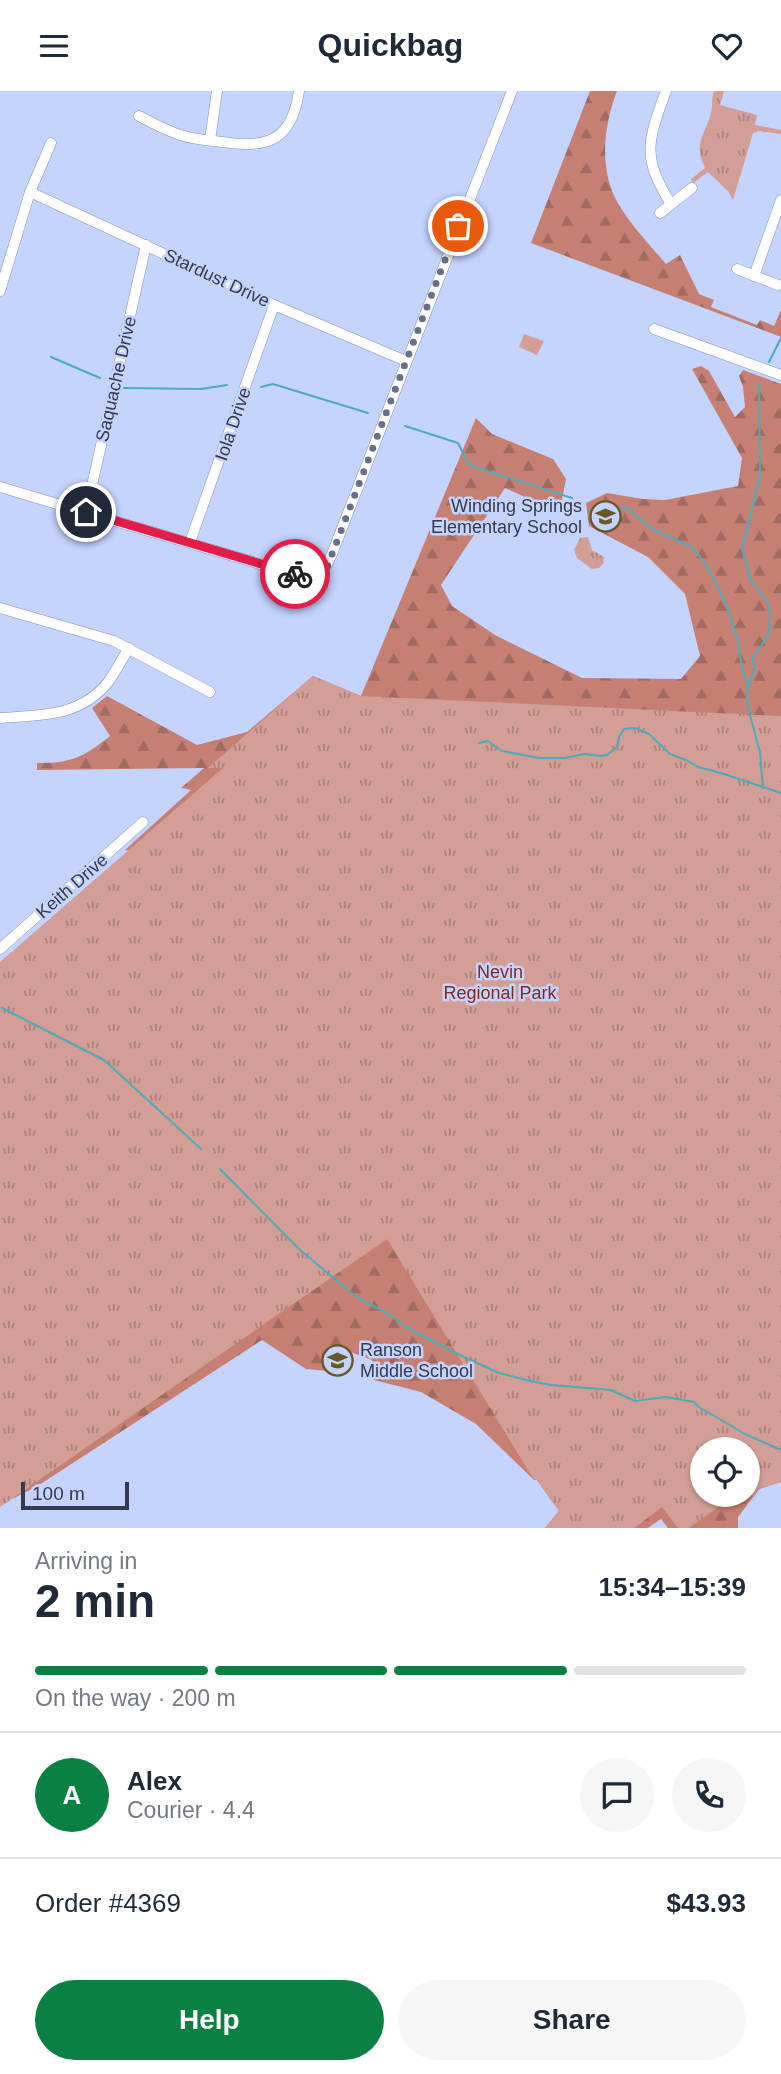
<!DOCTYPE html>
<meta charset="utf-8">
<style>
:root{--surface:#fff;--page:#f6f6f7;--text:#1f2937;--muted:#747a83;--line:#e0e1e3;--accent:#0b8043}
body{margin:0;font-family:Arial,sans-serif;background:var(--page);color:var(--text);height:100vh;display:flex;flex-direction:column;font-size:26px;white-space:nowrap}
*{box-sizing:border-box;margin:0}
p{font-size:23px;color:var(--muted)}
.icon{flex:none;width:38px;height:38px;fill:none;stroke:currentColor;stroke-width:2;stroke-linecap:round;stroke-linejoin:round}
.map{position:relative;height:1437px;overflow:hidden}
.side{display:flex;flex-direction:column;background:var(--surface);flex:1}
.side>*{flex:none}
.fabs{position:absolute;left:690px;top:1346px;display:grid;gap:14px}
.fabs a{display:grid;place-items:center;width:70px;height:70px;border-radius:50%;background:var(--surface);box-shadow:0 2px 5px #0004;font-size:35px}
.scale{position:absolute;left:21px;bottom:18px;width:108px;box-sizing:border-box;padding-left:7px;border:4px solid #353a4c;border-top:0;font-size:19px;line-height:24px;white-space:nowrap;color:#353a4c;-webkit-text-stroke:5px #c5d3ff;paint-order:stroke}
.pin{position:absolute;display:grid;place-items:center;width:60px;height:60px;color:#fff;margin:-30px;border:4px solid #fff;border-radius:50%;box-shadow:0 2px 7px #0007}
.courier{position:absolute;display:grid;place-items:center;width:70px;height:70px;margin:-35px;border:5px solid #e11d48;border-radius:50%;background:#fff;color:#222;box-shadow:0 2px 9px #0007}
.headline em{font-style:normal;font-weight:700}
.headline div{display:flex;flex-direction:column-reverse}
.headline{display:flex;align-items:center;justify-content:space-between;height:119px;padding:0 35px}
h1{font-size:46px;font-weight:700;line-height:52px}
.bar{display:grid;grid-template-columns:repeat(4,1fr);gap:10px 7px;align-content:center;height:84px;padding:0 35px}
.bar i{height:9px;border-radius:5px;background:var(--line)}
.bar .active{background:var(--accent)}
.bar p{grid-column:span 4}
.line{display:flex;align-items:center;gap:18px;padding:0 35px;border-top:2px solid var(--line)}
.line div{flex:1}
.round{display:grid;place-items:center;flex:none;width:74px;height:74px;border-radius:37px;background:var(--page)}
.button{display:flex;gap:14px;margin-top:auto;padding:14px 35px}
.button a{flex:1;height:80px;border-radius:42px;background:var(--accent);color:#fff;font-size:28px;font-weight:700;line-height:80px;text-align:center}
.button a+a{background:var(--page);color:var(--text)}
header{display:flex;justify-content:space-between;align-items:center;height:91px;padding:0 35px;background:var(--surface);font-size:32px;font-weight:700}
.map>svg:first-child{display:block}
.forest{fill:url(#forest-firs);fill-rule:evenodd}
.park{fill:url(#park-tufts)}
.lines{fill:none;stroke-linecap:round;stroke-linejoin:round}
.stream{stroke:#4eabbb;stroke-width:2}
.minor-casing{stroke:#8492ba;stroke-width:11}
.minor{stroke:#fff;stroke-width:10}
.done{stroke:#67708b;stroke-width:7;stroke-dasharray:0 12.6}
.route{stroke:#e11d48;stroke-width:9}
.labels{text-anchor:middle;stroke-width:5;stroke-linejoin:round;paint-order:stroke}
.street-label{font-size:18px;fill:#353a4c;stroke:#c5d3ff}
.poi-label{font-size:18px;fill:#353a4c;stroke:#c5d3ff;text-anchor:end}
.park-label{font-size:18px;fill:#802b1f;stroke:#c5d3ff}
</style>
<header><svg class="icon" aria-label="menu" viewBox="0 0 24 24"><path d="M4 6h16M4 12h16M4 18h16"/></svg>Quickbag<svg class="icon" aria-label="heart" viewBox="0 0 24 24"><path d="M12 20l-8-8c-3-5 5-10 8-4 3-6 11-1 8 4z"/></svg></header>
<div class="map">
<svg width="781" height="1437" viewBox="0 0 781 1437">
<defs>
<pattern id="forest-firs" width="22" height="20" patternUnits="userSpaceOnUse" patternTransform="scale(1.75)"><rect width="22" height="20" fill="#c68073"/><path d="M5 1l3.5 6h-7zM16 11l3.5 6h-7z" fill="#a26a61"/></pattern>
<pattern id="park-tufts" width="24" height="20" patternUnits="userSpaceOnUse" patternTransform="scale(1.75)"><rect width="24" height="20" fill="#d29e95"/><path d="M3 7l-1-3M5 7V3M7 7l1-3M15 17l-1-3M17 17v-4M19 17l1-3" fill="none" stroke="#ab827c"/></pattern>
</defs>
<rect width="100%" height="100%" fill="#c5d3ff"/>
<g class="forest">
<path d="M590 0H617C603 36 598 83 621 117 633 137 651 155 666 173L680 164 699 203 714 209 711 216 757 234 760 229 774 235 781 219V246L531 152Z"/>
<path d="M701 275 709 280 735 326 745 316 743 296 739 285 743 279 781 293V899L125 759 191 699 181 697 204 677 37 679V672C72 672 82 667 110 645L92 617 107 605 197 654 247 641 313 585 361 605 476 327 492 343 553 368 566 388 561 413H540L505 397 441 494 452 515 495 544 582 587 681 588 700 565 685 503 648 466 589 435 586 412 607 402 643 408 665 409 738 395 742 367 692 278Z"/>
<path d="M356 1134 649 1248 781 1391 759 1398 738 1426V1437H668L661 1428 648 1437H545L559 1420 537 1389H534L476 1333 421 1301 374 1289 372 1269 348 1260 340 1281 306 1278 262 1249 36 1396 14 1407 3 1409 0 1361ZM702 1358H747V1404H702Z"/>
</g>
<g class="park">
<path d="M714 0H724L720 14 757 24 755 34 781 39V43L759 40 753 42 733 109 728 100 708 81 693 92 691 88 705 77C693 51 704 47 711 22 713 15 711 8 714 0Z"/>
<path d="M524 243 544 250 537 264 519 256Z"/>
<path d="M588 446 592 459 604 466 603 473 599 477 592 478 577 467 574 459 580 447Z"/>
<path d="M313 585 361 605 781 625V1391L759 1397 753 1405 747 1400V1358H702V1404H735L689 1437H678L662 1416 634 1437H545L559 1420 537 1389H534L387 1148 0 1416V871L223 677H208Z"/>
</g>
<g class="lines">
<g class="stream">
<path d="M51 266 100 287"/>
<path d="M769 271 781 247"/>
<path d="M759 292 760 385 742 458 751 490 767 510 770 523 768 545 752 568 755 576 747 600 748 617 760 661 763 697"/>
<path d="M261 296 273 293 368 322"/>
<path d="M124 297 201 298 227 294"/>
<path d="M405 335 458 352 469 374 572 407"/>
<path d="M588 420H594L598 416 627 417 652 438 692 456 704 471 725 510 738 551 742 578 748 594"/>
<path d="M479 652 488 650 502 660 539 667H565L584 663 601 665 607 664 617 656 619 646 624 638 635 637 649 643 670 663 686 669 698 676 724 683 781 702"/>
<path d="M2 917 104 969 201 1058"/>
<path d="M220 1078 300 1159 359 1208 387 1222 411 1239 468 1268 499 1282 530 1290 551 1294 611 1299 635 1310 666 1306 694 1311 699 1316 745 1343 781 1359"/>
</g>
<defs>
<g id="minor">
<path d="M666 0C648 49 641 66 671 113"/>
<path d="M139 25C153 32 168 41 184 45 196 49 209 49 222 51 267 58 292 50 299 0"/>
<path d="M210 49 217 0"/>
<path d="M30 101 274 214 406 270"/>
<path d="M660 122 692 97"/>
<path d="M737 178 778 194"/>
<path d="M754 185 781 109"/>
<path d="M0 200 30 101 51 52"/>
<path d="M654 238 781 284"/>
<path d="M0 396 297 484 309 487 322 483 332 463 512 0"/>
<path d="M86 421 146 154"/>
<path d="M190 451 274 214"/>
<path d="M0 517 114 550 210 601"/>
<path d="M0 627C42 624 81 626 109 590 116 580 122 568 129 557"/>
<path d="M0 858 143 731"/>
</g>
</defs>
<use href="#minor" class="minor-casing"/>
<use href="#minor" class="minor"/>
</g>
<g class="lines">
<path class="done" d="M295 483 315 486 326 479 458 135"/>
<path class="route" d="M86 421 295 483"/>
</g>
<defs>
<symbol id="school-ring" viewBox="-11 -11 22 22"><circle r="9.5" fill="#c5d3ff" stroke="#695826" stroke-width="1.5"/><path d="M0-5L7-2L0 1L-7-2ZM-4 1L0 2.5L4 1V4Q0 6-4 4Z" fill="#695826"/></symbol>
</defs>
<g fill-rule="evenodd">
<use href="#school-ring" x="588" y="408" width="35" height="35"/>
<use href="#school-ring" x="320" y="1252" width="35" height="35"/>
</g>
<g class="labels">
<g class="street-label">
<text transform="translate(217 187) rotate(25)" y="6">Stardust Drive</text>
<text transform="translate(116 288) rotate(-77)" y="6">Saquache Drive</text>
<text transform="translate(233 333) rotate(-71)" y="6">Iola Drive</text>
<text transform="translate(72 795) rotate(-41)" y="6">Keith Drive</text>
</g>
<g class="poi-label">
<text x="582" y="421">Winding Springs<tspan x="582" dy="21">Elementary School</tspan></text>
<text x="360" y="1265" text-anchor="start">Ranson<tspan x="360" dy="21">Middle School</tspan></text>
</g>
<g class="park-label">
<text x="500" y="887">Nevin<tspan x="500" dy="21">Regional Park</tspan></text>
</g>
</g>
</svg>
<div class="fabs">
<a><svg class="icon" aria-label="locate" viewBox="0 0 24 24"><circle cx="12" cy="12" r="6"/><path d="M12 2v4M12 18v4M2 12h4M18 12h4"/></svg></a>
</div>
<div class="scale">100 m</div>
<div class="pin" style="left:458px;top:135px;background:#ea580c"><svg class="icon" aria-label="bag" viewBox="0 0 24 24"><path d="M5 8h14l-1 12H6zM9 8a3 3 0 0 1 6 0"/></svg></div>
<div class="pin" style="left:86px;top:421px;background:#1f2937"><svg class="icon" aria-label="home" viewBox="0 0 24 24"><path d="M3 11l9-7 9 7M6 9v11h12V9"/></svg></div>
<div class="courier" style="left:295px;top:483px"><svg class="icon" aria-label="bike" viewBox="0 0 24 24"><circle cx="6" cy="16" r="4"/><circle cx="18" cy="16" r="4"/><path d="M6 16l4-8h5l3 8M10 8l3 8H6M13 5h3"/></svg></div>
</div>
<section class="side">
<div class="headline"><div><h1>2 min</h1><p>Arriving in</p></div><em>15:34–15:39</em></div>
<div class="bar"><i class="active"></i><i class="active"></i><i class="active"></i><i></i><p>On the way · 200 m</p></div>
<div class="line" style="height:126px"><b class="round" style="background:var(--accent);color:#fff">A</b><div><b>Alex</b><p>Courier · 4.4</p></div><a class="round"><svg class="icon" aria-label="chat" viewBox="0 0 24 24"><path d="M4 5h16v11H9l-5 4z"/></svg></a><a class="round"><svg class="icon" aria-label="phone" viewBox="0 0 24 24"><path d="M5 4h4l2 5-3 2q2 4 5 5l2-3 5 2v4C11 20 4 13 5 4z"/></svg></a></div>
<div class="line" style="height:91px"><div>Order #4369</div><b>$43.93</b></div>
<div class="button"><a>Help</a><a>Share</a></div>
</section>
